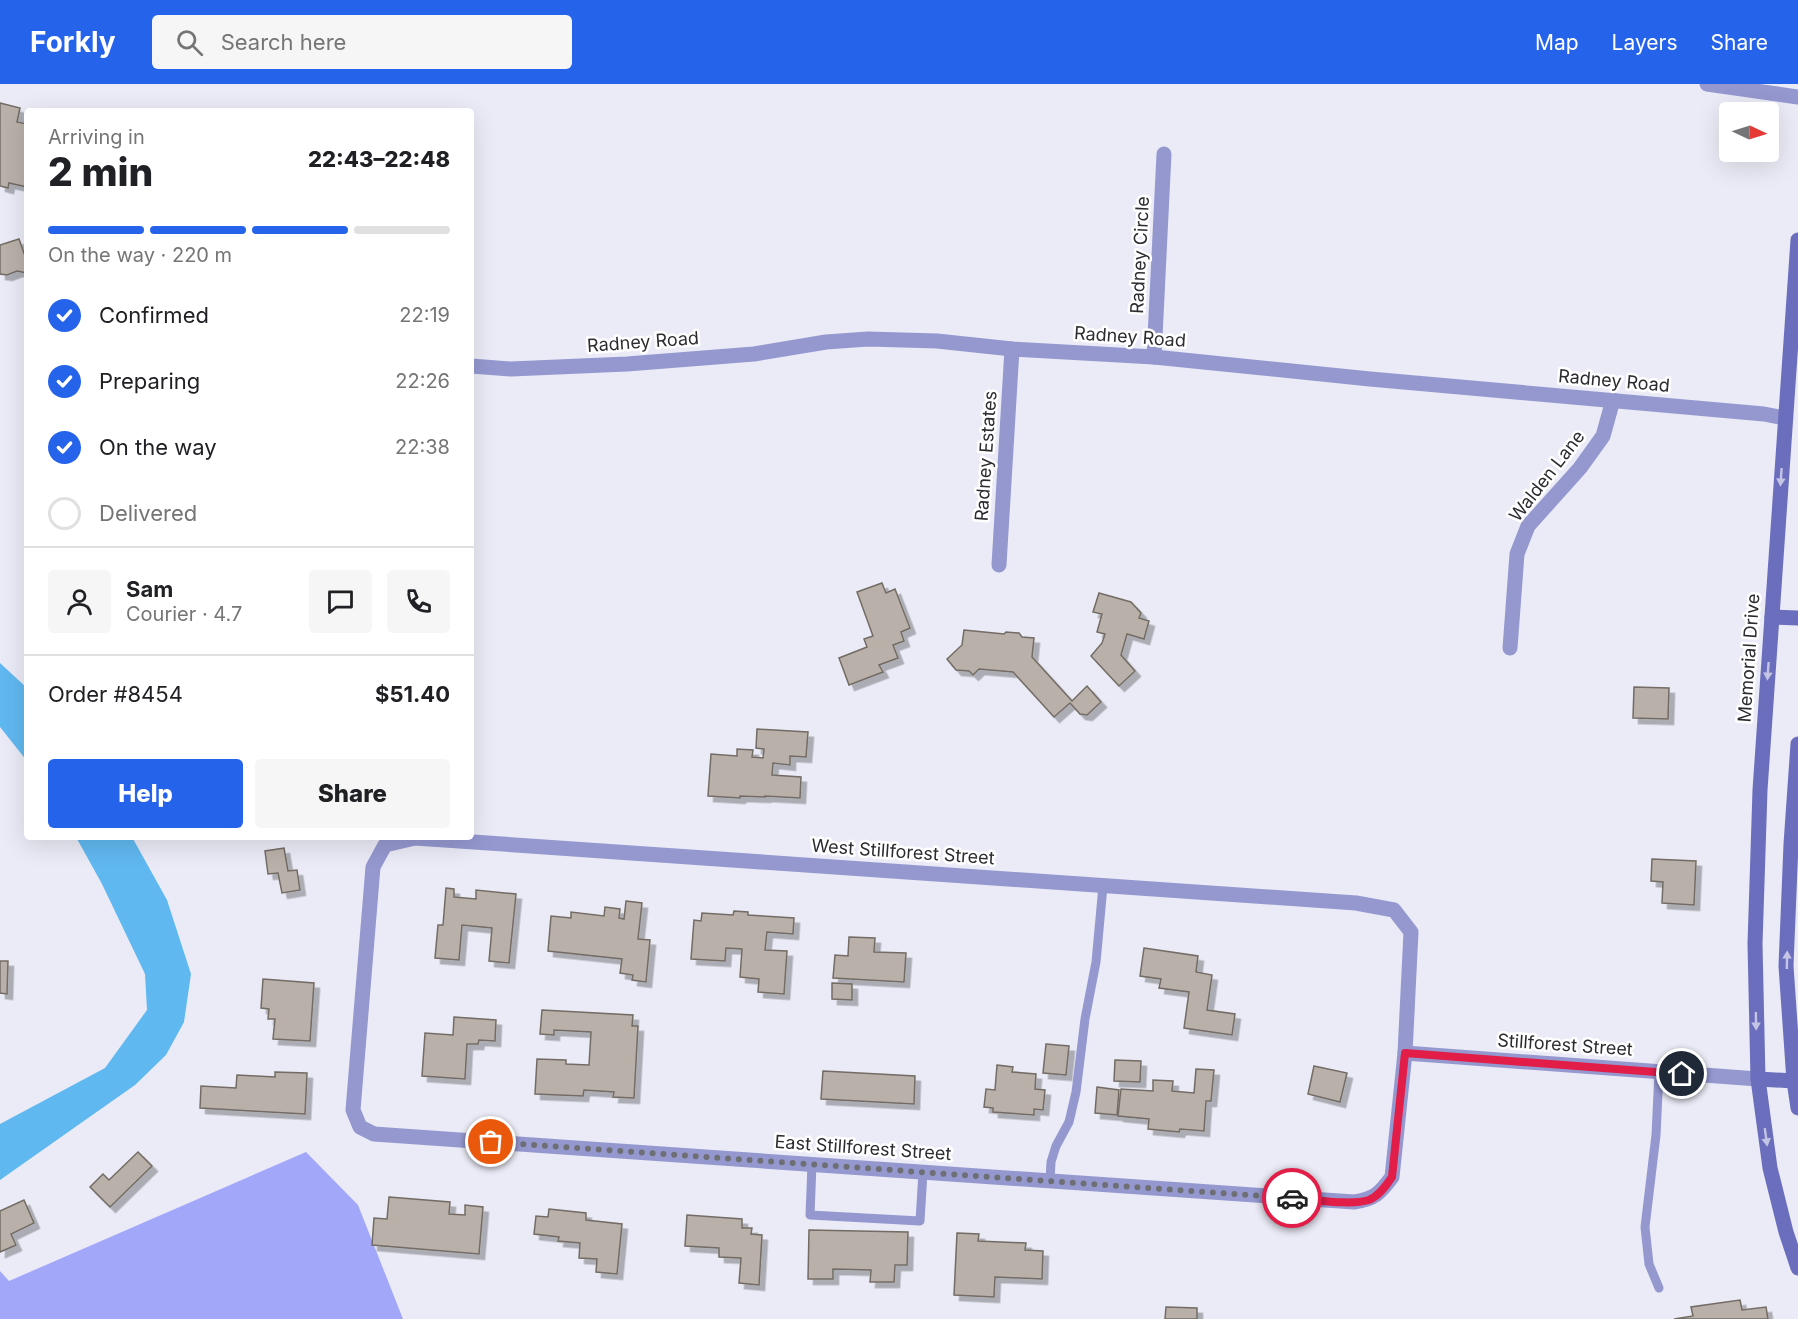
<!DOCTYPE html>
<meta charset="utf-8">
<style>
:root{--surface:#fff;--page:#f6f6f6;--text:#202124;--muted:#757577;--line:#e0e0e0;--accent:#2563eb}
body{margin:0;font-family:Inter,sans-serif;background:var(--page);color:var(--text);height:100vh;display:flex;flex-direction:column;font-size:22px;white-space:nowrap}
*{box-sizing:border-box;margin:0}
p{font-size:20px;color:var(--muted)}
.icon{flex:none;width:33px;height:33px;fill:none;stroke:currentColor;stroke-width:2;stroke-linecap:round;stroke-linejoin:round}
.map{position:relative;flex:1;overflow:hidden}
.drawer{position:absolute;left:24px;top:24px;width:450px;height:732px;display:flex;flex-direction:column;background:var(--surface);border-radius:6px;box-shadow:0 6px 24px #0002}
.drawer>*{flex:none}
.needle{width:39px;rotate:94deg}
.fabs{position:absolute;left:1719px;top:18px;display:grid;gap:12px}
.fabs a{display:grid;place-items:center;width:60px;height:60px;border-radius:6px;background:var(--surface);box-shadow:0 6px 24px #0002;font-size:30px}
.pin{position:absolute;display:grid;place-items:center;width:51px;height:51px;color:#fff;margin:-26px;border:3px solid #fff;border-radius:50%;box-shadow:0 2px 6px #0007}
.courier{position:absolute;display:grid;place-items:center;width:60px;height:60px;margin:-30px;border:4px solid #e11d48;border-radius:50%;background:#fff;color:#222;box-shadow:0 2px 8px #0007}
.head em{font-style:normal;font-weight:800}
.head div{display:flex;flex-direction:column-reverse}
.head{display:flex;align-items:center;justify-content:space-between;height:102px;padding:0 24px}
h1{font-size:39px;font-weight:800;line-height:45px}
.bar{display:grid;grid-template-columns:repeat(4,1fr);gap:9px 6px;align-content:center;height:72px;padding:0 24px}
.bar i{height:8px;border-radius:4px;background:var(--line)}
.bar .selected{background:var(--accent)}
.bar p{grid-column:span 4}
.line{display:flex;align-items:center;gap:15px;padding:0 24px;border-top:2px solid var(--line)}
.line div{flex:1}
.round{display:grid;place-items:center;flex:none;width:63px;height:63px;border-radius:6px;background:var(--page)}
ol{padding:0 24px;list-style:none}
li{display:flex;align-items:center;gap:18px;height:66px}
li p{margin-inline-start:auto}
li .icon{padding:6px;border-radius:50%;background:var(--accent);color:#fff;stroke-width:4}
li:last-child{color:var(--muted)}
li i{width:33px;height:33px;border:3px solid var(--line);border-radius:50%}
.action{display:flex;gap:12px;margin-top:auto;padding:12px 24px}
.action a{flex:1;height:69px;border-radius:6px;background:var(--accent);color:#fff;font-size:24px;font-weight:800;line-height:69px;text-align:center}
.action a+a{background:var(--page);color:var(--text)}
header{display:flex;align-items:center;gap:36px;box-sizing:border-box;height:84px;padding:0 30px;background:var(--accent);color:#fff}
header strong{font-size:28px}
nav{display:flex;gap:33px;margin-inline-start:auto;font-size:21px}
.search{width:420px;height:54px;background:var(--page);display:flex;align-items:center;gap:15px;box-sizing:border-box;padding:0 21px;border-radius:6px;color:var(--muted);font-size:22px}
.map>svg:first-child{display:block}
.forest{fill:#a3a7f9}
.water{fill:#60b8f0}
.building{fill:#b9b0a9;stroke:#736c65;stroke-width:1.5;filter:url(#shadow)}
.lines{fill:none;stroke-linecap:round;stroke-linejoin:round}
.lane{stroke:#9498cf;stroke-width:9}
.street{stroke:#9498cf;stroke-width:15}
.secondary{stroke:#6b6ebd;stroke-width:15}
.oneway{fill:#c4c5e5}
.done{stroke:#6e6f75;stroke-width:6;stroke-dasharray:0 10.8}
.route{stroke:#e11d48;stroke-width:8}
.labels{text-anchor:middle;stroke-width:5;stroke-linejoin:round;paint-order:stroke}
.street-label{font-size:18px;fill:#2c2c30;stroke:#fff}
</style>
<header>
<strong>Forkly</strong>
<div class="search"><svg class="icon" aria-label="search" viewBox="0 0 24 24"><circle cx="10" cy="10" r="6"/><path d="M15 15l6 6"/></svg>Search here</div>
<nav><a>Map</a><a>Layers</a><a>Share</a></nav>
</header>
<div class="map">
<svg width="1798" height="1235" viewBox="0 0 1798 1235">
<defs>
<filter id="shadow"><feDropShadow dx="5.5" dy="5.5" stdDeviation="0" flood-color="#0004"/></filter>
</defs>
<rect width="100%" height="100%" fill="#eaebf6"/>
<path class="forest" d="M306 1068 358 1121 403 1235H0V1187L9 1197Z"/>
<g class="water">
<path d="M0 579 27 604V677L0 643Z"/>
<path d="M76 753H132L167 816 191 890 184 938 166 971 135 1001 0 1096V1040L105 984 147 926 145 890 102 800Z"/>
</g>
<g class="building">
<path d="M0 19 20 24 17 38 27 40V103L9 99 8 104 0 102Z"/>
<path d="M19 155 25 172H27V189L17 187 7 191 0 190V161Z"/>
<path d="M882 499 886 509 895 505 910 544 901 548 904 557 893 561 898 574 879 581 883 588 849 601 839 574 867 563 864 555 873 552 857 508Z"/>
<path d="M1099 509 1131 518 1141 529 1139 534 1149 537 1144 555 1127 550 1121 571 1135 587 1119 602 1091 572 1102 559 1105 550 1097 548 1102 530 1093 528Z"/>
<path d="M964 546 1004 550 1006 548 1019 549 1022 553 1034 554 1032 573 1072 617 1087 602 1101 618 1087 631 1080 630 1070 619 1054 633 1013 588 979 585 973 591 969 587 956 586 947 575 962 561Z"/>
<path d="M1634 603 1669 604 1668 635 1633 634Z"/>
<path d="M757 645 808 648 806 673 790 672V681L773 679 772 691 801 693 800 714 765 712V713L740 712V714L708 712 711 670 737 672V665L753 666 752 673 763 674 764 665 756 664Z"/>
<path d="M284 764 288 787 297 786 300 806 282 809 278 789 268 790 265 767Z"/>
<path d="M1652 775 1696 777 1694 821 1662 819 1663 798 1651 797Z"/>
<path d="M446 804 454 805V813L476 815V806L516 810 509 879 489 877 492 844 462 841 459 876 435 874 438 841H443Z"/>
<path d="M626 817 642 819 638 855 650 856 646 898 632 896 633 891 620 889 622 875 548 867 551 832 571 834V828L604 832 605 823 620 825 619 834 624 835Z"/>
<path d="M734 827 748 828V831L794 834 793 850 767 848 765 866 787 867 784 910 758 908 759 895 740 893 742 865 726 864 725 877 691 875 694 836 701 837 702 829 733 831Z"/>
<path d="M849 853 875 854 874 868 906 869 904 898 833 894 835 871 848 872Z"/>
<path d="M1144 864 1198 872 1196 888 1212 891 1207 926 1235 930 1232 951 1184 944 1189 908 1159 904 1161 895 1140 892Z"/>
<path d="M0 877H8L7 910 0 909Z"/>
<path d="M263 895 314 899 310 957 273 955 275 935H268L269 925 261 924Z"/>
<path d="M832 899 852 900V916L832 915Z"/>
<path d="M542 926 633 931 632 942H638L634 1014 613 1013 614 1008 584 1006 583 1012 535 1010 537 975 566 976V980L589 981 591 948 554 946V951L540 950Z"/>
<path d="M454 933 496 936 495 957 479 956 478 960H467L465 995 422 992 425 949 453 951Z"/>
<path d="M1046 960 1069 962 1066 991 1043 989Z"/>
<path d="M1115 976 1141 977 1140 998 1114 997Z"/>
<path d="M997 981 1013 983 1012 988 1036 990 1035 1005 1045 1006 1043 1026 1034 1025V1031L993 1028V1024L984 1023 986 1005 995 1006Z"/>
<path d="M1314 982 1347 989 1340 1018 1308 1010Z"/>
<path d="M1196 985 1214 986 1211 1017H1206L1204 1047 1180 1045 1179 1048 1148 1045 1149 1035 1118 1032 1121 1005 1153 1007V996L1173 997 1172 1007 1194 1009Z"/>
<path d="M823 987 915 992 914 1020 821 1015Z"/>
<path d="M275 988 307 989 305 1030 200 1024 201 1002 236 1004 237 991 275 993Z"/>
<path d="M1097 1003 1119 1006 1117 1031 1095 1029Z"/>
<path d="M138 1068 152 1082 110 1123 90 1103 103 1090 109 1096Z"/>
<path d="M389 1113 450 1118 449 1130 465 1131V1121L483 1123 479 1170 372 1161 374 1134 387 1135Z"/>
<path d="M24 1116 34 1139 11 1150 16 1161 0 1168V1127Z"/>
<path d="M549 1125 586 1129V1136L622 1140 617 1190 596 1188 597 1175 579 1174 580 1159 558 1157 559 1153 534 1150 536 1132 548 1133Z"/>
<path d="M687 1131 742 1135V1144H752L751 1150 762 1151 759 1201 739 1199 741 1174 719 1173V1164L685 1162Z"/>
<path d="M809 1146 908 1148 907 1181H895L894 1198H870L871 1186 833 1185V1195H808Z"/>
<path d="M957 1149 979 1150 978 1157 1026 1159 1025 1166 1043 1167 1042 1195 995 1193 994 1213 954 1211Z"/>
<path d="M1740 1216 1742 1226 1766 1223 1768 1235H1674L1693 1232 1691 1223Z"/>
<path d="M1166 1223 1197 1224V1235H1165Z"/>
</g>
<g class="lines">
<g class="lane">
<path d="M812 1080 810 1131 920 1137 923 1088"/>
<path d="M1050 1097 1051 1078 1056 1062 1069 1038 1076 1008 1085 935 1096 878 1103 802"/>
<path d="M1659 1204 1649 1180 1645 1143 1656 1051 1659 988"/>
</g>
<g class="street">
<path d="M1707 0 1798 13"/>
<path d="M1154 273 1164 70"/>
<path d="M471 282 511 285 627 280 754 270 826 258 868 255 937 257 1012 265 1154 273 1370 295 1764 330 1785 334"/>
<path d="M999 481 1012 265"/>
<path d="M1510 564 1517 470 1528 442 1580 384 1603 352 1613 316"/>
<path d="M415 754 1356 819 1394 826 1411 848 1405 969 1392 1093C1380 1109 1375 1115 1354 1118L374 1050 360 1043 353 1026 373 783 385 761Z"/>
<path d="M1405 969 1758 995"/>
</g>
<g class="secondary">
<path d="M1798 156 1760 706 1755 860 1758 995 1770 1084 1786 1148 1798 1184"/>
<path d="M1772 533 1798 534"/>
<path d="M1798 660 1791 760 1786 882 1794 997 1798 1024"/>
<path d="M1758 995 1794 997"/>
</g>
</g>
<defs><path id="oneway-solid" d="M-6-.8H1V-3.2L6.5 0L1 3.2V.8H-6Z" transform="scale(1.5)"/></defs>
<g class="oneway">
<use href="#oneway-solid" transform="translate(1781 393) rotate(94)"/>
<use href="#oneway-solid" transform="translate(1768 587) rotate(94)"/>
<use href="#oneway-solid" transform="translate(1787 876) rotate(-89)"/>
<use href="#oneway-solid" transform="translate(1756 937) rotate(89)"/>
<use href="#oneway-solid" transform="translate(1766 1053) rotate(82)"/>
</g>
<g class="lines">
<path class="done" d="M491 1058 1292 1114"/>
<path class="route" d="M1292 1114C1314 1115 1348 1122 1369 1116 1379 1112 1386 1102 1392 1093L1405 969 1682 990"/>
</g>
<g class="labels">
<g class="street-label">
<text transform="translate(1140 171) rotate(-87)" y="6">Radney Circle</text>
<text transform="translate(1130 253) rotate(4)" y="6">Radney Road</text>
<text transform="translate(643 258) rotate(-4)" y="6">Radney Road</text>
<text transform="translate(1614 297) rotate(5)" y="6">Radney Road</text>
<text transform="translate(986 372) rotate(-86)" y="6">Radney Estates</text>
<text transform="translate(1547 392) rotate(-52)" y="6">Walden Lane</text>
<text transform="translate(1749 574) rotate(-86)" y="6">Memorial Drive</text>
<text transform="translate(903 768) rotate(4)" y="6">West Stillforest Street</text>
<text transform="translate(1565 961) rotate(4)" y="6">Stillforest Street</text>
<text transform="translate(863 1064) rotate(4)" y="6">East Stillforest Street</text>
</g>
</g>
</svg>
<div class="fabs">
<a><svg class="needle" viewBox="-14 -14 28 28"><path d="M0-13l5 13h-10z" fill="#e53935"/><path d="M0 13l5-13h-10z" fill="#757577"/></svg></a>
</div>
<div class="pin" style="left:491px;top:1058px;background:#ea580c"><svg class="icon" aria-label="bag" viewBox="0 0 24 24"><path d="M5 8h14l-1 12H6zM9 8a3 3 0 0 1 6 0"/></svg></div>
<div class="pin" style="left:1682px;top:990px;background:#1f2937"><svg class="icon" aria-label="home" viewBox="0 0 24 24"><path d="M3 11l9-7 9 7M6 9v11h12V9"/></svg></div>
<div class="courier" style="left:1292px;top:1114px"><svg class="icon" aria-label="car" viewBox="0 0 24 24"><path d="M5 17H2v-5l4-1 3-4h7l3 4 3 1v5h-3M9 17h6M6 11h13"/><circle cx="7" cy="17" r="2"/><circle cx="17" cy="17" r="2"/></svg></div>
<section class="drawer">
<div class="head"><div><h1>2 min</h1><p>Arriving in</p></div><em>22:43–22:48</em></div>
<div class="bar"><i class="selected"></i><i class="selected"></i><i class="selected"></i><i></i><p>On the way · 220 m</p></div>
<ol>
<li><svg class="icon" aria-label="check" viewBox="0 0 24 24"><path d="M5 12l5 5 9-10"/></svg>Confirmed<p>22:19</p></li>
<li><svg class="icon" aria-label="check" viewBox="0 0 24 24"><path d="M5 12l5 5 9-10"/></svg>Preparing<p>22:26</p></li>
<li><svg class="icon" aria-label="check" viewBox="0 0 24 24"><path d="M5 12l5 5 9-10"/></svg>On the way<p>22:38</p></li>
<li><i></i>Delivered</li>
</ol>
<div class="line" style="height:108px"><a class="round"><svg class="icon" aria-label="person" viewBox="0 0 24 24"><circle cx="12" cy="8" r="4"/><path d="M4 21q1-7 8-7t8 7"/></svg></a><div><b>Sam</b><p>Courier · 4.7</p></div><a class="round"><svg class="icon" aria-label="chat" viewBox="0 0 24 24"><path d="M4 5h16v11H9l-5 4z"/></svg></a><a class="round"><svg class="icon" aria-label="phone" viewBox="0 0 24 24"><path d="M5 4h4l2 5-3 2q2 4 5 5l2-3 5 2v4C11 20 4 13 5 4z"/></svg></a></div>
<div class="line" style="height:78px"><div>Order #8454</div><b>$51.40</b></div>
<div class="action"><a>Help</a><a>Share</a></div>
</section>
</div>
